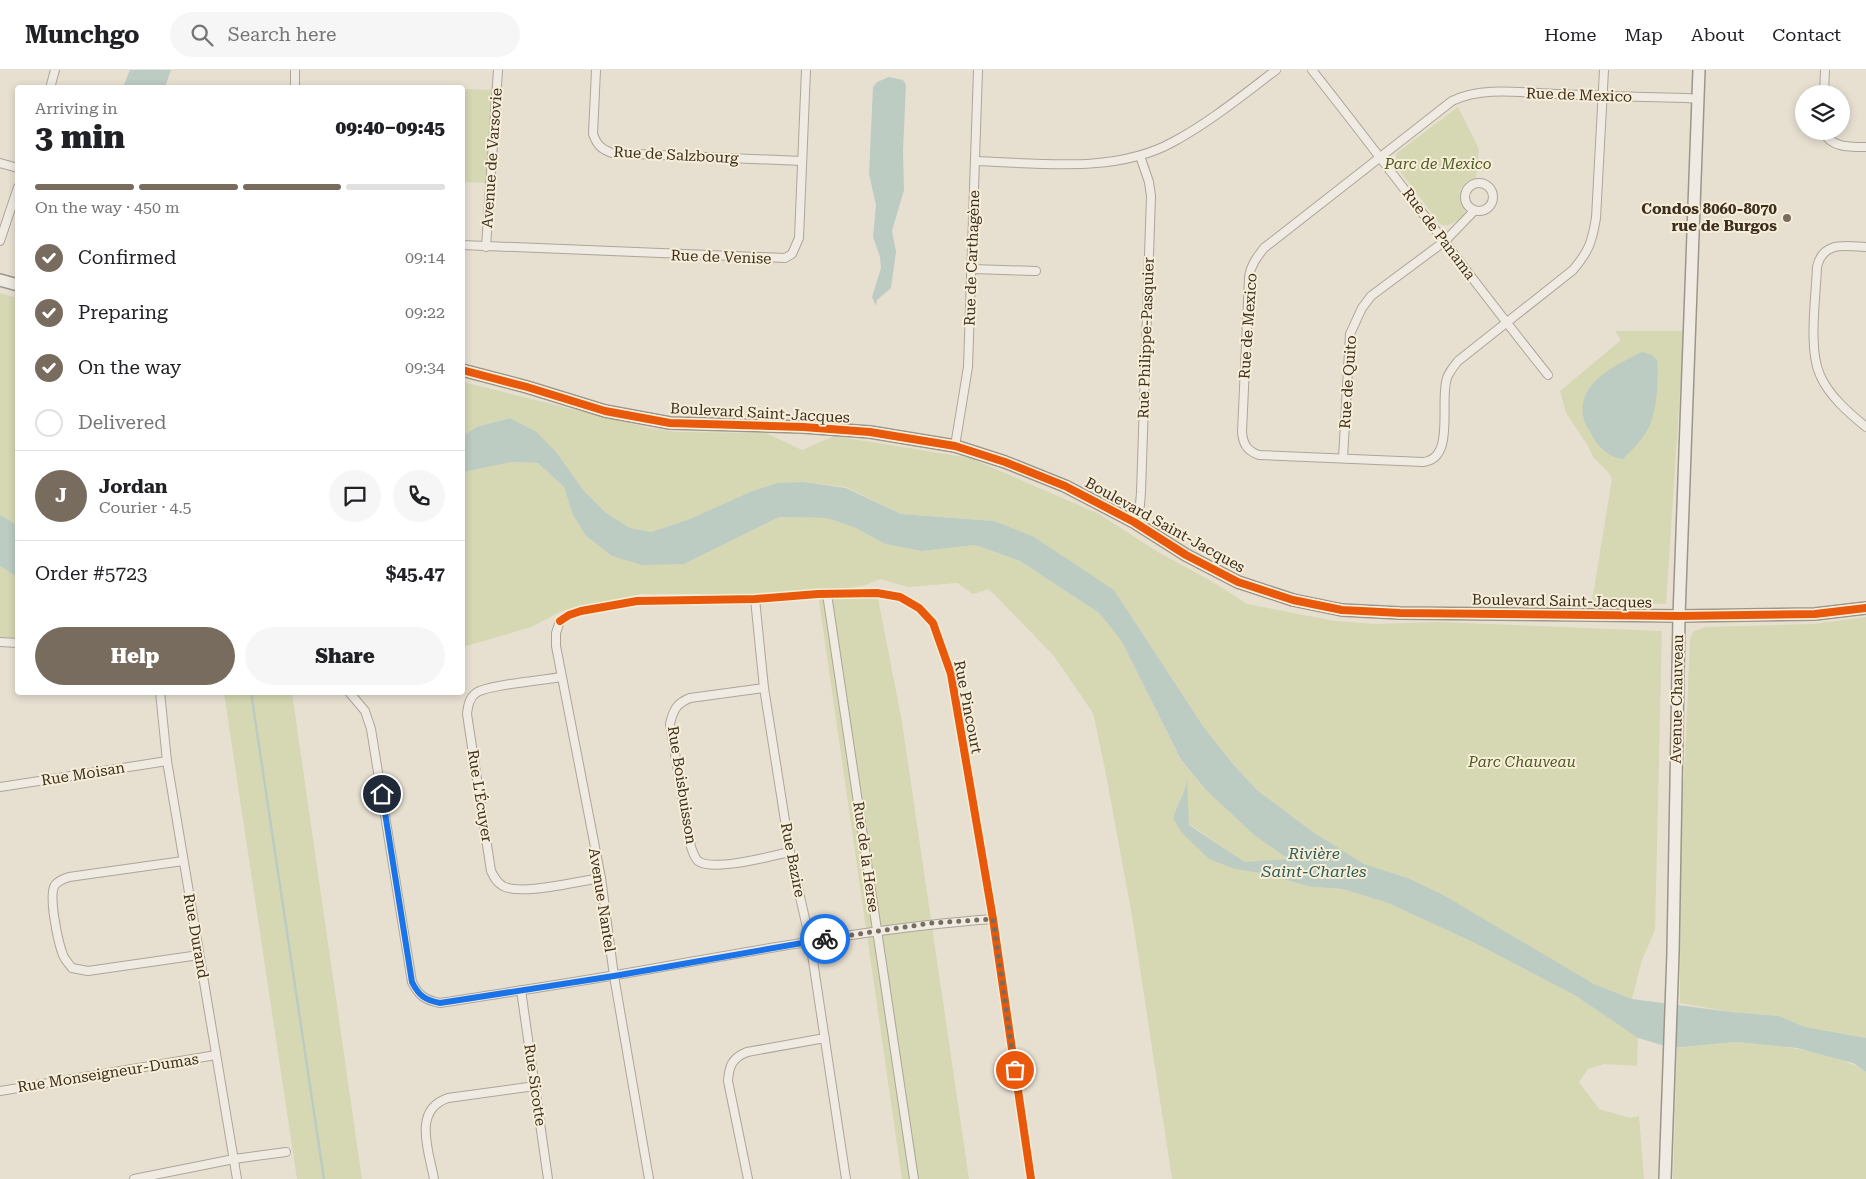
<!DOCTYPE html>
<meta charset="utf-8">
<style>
:root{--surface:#fff;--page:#f6f6f6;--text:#202124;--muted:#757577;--line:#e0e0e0;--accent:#786c5e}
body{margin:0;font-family:"Roboto Serif",serif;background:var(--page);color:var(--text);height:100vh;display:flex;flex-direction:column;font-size:19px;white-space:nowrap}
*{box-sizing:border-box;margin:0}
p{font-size:16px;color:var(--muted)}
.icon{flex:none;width:28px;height:28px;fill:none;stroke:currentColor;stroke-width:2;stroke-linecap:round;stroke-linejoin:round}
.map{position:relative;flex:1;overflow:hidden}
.panel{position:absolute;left:15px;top:15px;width:450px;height:610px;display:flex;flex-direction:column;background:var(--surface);border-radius:5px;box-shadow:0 2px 8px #0003}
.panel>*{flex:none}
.fabs{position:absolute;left:1795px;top:15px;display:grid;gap:10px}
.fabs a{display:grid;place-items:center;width:55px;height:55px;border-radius:50%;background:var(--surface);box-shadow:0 2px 8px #0003;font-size:25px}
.pin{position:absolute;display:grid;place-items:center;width:42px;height:42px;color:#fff;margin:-21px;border:2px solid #fff;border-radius:50%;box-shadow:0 1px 5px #0007}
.courier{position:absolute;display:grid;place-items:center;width:50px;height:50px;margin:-25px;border:4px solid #1a73e8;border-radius:50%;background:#fff;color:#222;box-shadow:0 1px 6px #0007}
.headline em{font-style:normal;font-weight:800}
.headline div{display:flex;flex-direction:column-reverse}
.headline{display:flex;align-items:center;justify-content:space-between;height:85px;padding:0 20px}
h1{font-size:32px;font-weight:800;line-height:38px}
.bar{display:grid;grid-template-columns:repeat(4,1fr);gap:8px 5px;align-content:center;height:60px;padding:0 20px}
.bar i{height:6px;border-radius:4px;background:var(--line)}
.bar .current{background:var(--accent)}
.bar p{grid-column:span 4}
.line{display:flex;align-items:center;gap:12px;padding:0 20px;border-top:1px solid var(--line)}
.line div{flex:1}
.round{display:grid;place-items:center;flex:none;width:52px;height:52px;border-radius:26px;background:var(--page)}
ol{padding:0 20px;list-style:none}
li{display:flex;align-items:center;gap:15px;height:55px}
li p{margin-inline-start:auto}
li .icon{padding:5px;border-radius:50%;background:var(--accent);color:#fff;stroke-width:4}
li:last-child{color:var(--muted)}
li i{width:28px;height:28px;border:2px solid var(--line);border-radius:50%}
.cta{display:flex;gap:10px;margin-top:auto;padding:10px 20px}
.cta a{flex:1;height:58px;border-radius:30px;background:var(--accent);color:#fff;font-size:20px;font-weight:800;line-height:58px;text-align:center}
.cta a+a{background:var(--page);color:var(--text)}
header{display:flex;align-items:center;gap:30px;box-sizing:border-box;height:70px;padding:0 25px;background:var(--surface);border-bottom:1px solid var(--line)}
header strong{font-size:24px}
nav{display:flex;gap:28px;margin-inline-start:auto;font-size:18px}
.search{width:350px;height:45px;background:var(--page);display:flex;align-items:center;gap:12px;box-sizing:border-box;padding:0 18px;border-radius:28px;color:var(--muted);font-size:19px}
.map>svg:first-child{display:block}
.green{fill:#d6d7b3}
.water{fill:#bcccc2}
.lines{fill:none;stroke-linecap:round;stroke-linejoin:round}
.stream{stroke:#bcccc2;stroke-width:2.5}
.street-casing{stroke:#ada599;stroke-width:10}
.secondary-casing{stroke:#9c958a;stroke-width:14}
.street{stroke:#efebe3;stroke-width:8}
.secondary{stroke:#efebe3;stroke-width:11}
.cycleway-casing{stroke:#f7eed8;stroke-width:11}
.cycleway{stroke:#e8590c;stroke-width:8}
.done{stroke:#786c5e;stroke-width:5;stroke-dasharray:0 9}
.route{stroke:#1a73e8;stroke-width:6}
.poi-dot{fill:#786c5e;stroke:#f7eed8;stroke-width:2}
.labels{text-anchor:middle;stroke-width:4;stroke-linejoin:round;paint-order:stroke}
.street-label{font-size:15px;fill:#3d2e20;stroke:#f7eed8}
.park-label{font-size:15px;font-style:italic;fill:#4d5a26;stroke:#f7eed8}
.poi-label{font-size:15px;font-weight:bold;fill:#3d2e20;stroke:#f7eed8;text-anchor:end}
.water-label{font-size:16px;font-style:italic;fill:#2f5d5a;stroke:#f7eed8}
</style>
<header>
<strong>Munchgo</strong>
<div class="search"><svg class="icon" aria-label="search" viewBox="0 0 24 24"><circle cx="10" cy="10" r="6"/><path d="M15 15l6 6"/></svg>Search here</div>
<nav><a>Home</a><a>Map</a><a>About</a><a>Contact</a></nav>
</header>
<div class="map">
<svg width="1866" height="1109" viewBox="0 0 1866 1109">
<rect width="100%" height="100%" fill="#e7e0d1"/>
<g class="green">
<path d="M462 19 497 20 491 113 463 112Z"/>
<path d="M1458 37 1479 79 1476 108 1466 112 1460 120 1462 134 1465 142 1462 148 1447 156 1440 154 1396 96 1395 90 1397 83Z"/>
<path d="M0 223 17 228V455L0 445Z"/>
<path d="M1615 261H1684L1666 534 1592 531 1612 409 1608 402 1594 388 1588 376 1566 343 1560 321 1621 270Z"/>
<path d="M463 312 649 358 677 362 766 363 802 380 834 366 970 388 1099 444 1158 482 1213 512 1247 534 1335 551 1375 554 1439 552 1662 561 1655 860 1642 890 1632 929 1594 914 1364 794 1313 762 1257 720 1233 694 1203 656 1114 520 994 451 901 444 846 417 804 412 777 413 750 422 690 449 651 462 630 458 605 442 584 421 557 383 537 362 510 348 476 357 463 366Z"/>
<path d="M511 392 538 393 564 417 573 445 586 466 612 486 684 494 779 447 827 448 856 458 885 474 922 481 975 475 1020 491 1099 543 1121 570 1181 691 1206 720 1254 765 1289 790 1245 792 1189 754 1185 721 1173 748 1235 799 1266 804 1311 817 1343 819 1388 833 1475 873 1576 926 1638 968 1637 996 1604 994 1588 999 1579 1012 1599 1039 1630 1048 1639 1046 1644 1109H1172L1132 846 1105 699 1093 643 1054 586 989 519 973 524 957 513 908 517 880 509 865 515 822 523H877L902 652 969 1109H902L818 524H641L562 541 531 557 463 577V402Z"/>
<path d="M0 496 17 507V573L0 572Z"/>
<path d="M1866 547V968L1805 957 1779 946 1731 942 1680 933 1681 716 1684 710 1690 569 1693 562 1705 557 1813 554Z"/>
<path d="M224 623H292L362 1109H297Z"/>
<path d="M1736 972C1777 976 1831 979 1866 1002V1109H1673L1677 978Z"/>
</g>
<g class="water">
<path d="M130 0H171L165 17H123Z"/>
<path d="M889 7 903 10 906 15 903 81 904 120 892 161 896 182 891 218 877 230 876 236 872 227 881 198 880 187 873 167 876 135 869 104 873 17 877 12Z"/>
<path d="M1642 282 1652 285 1657 290C1659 307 1657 343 1648 359 1642 370 1632 380 1623 389 1610 388 1599 378 1593 367 1590 361 1585 355 1584 349 1575 313 1616 295 1642 282Z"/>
<path d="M510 348 537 362 557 383 584 421 605 442 630 458 651 462 690 449 750 422 777 413 804 412 846 418 901 444 994 451 1034 467 1114 520 1203 656 1233 694 1257 720 1313 762 1364 794 1410 809 1443 825 1594 914 1632 929 1731 942 1779 946 1805 957 1866 968V1002L1853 993 1797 978 1736 972 1672 978 1638 968 1576 926 1475 873 1388 833 1343 819 1311 817 1266 804 1235 799 1209 789 1182 763 1173 748C1177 735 1186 723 1187 709L1189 755 1245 792 1288 789 1254 765 1206 720 1181 690 1121 570 1099 543 1020 491 975 475 922 481 885 474 856 458 827 448 779 447 684 494 642 495 612 486 586 466 573 445 564 417 538 393 511 392 463 402V366L476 357Z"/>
<path d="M0 445 17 455V507L0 496Z"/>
</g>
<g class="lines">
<path class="stream" d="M251 622 324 1109"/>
<defs>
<g id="street">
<path d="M596 0 593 64C597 75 601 79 612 83L802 91"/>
<path d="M1312 0C1392 101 1468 205 1548 305"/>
<path d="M1604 0 1596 148C1592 172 1589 181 1573 200L1458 291C1454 296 1449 302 1447 308 1439 331 1456 389 1423 392L1259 385C1247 381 1243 374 1242 362L1249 208C1250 196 1257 187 1264 178L1452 31C1483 16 1523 23 1557 24 1600 26 1643 27 1686 28L1698 29"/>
<path d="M50 18 55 0"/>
<path d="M295 18V0"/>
<path d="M1824 24 1825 0"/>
<path d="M1824 61C1829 78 1852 77 1866 77"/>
<path d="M975 91C1039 93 1115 104 1173 72 1210 52 1243 25 1276 0"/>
<path d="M0 93 18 98"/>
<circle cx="1479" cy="127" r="14"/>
<path d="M0 171 18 117"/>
<path d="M462 175 785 188 792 184 799 168 806 0"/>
<path d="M486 177 498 0"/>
<path d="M1866 177C1844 176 1823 171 1817 197 1816 227 1808 279 1820 305 1829 326 1849 343 1866 357"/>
<path d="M972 199 1036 201"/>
<path d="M955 376 968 297 978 0"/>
<path d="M1343 388 1350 264 1362 238 1371 226 1445 171 1474 141"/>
<path d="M1134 452 1140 435 1141 422 1151 126 1149 112 1140 86"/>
<path d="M827 524 914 1109"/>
<path d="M755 529 764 618 790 782 810 871 846 1109"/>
<path d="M0 572 18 573"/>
<path d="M561 607C545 610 486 615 476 623 469 628 468 636 467 644L491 801C494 807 497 813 503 816 520 826 579 811 601 808"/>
<path d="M764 618 690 628C677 633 673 640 670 654L691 777C693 782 694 787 698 791 713 802 771 786 790 782"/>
<path d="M160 622 167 691 237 1109"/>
<path d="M349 622 365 641 371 659 412 912C419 926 425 930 440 933 516 921 592 910 667 896 775 877 883 857 993 849"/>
<path d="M0 717 167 691"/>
<path d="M183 791 69 807C64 809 59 810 55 815 48 825 58 872 63 885 65 890 69 894 72 898L88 901 199 885"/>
<path d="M521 920 548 1109"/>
<path d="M0 1021 216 985"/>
<path d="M134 1109 234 1089 286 1082"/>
<path d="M434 1109C429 1081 412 1040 448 1028L535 1016"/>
<path d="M649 1109 614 906 601 808 556 576V563L560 551 569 545 581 541 637 531 755 529 818 524 877 523 900 527 919 538 933 553 951 604 993 849 1031 1109"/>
<path d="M748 1109 728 1011C729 996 732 988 747 982L825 968"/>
</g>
<g id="secondary">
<path d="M0 210 18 215"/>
<path d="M462 300 527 317 605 341 670 353 803 357 870 362 955 376 1005 392 1065 416 1134 452 1186 485 1238 512 1293 530 1342 540 1400 543 1679 546 1815 544 1866 538"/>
<path d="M1665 1109 1673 883 1679 546 1699 0"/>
</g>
</defs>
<use href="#street" class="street-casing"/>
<use href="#secondary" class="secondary-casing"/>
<use href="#street" class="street"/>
<use href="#secondary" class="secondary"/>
<defs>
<g id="cycleway">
<path d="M462 300 527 317 605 341 670 353 803 357 870 362 955 376 1005 392 1065 416 1134 452 1186 485 1238 512 1293 530 1342 540 1400 543 1679 546 1815 544 1866 538"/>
<path d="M560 551 569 545 581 541 637 531 755 529 818 524 877 523 900 527 919 538 933 553 951 604 993 849 1031 1109"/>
</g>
</defs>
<use href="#cycleway" class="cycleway-casing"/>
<use href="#cycleway" class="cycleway"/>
</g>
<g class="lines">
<path class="done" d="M825 869 932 853 993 849 1015 1000"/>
<path class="route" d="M382 724 412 912C419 926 425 930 440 933L614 906 825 869"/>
</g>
<circle class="poi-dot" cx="1787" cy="148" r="5"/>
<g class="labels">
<g class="street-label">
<text transform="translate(1579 25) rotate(2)" y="5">Rue de Mexico</text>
<text transform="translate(676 85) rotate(3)" y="5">Rue de Salzbourg</text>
<text transform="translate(492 88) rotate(-86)" y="5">Avenue de Varsovie</text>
<text transform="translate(1439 164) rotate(53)" y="5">Rue de Panama</text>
<text transform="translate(721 187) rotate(2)" y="5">Rue de Venise</text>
<text transform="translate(972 188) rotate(-88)" y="5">Rue de Carthagène</text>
<text transform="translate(1248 256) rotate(-86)" y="5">Rue de Mexico</text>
<text transform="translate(1146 268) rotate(-88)" y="5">Rue Philippe-Pasquier</text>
<text transform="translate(1348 312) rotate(-86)" y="5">Rue de Quito</text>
<text transform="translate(760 343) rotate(3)" y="5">Boulevard Saint-Jacques</text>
<text transform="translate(1165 455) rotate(29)" y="5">Boulevard Saint-Jacques</text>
<text transform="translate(1562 531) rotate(1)" y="5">Boulevard Saint-Jacques</text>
<text transform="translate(1677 629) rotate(-89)" y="5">Avenue Chauveau</text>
<text transform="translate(968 637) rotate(79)" y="5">Rue Pincourt</text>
<text transform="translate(83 704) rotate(-9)" y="5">Rue Moisan</text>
<text transform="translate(682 715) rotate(81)" y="5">Rue Boisbuisson</text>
<text transform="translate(480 726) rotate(81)" y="5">Rue L'Écuyer</text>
<text transform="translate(866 787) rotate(82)" y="5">Rue de la Herse</text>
<text transform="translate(793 790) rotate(79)" y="5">Rue Bazire</text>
<text transform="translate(602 830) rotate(81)" y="5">Avenue Nantel</text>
<text transform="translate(196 866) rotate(80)" y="5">Rue Durand</text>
<text transform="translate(108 1003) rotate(-9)" y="5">Rue Monseigneur-Dumas</text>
<text transform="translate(535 1015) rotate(82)" y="5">Rue Sicotte</text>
</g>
<g class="park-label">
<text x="1438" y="99">Parc de Mexico</text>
<text x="1522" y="697">Parc Chauveau</text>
</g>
<g class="poi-label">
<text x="1777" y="144">Condos 8060-8070<tspan x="1777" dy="17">rue de Burgos</tspan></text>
</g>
<g class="water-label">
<text x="1314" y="789">Rivière<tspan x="1314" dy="18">Saint-Charles</tspan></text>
</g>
</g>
</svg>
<div class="fabs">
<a><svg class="icon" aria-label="layers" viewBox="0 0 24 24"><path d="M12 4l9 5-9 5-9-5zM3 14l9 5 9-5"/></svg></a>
</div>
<div class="pin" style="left:1015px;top:1000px;background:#ea580c"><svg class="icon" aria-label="bag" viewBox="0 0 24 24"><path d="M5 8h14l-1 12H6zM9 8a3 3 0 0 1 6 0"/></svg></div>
<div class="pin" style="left:382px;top:724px;background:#1f2937"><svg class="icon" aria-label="home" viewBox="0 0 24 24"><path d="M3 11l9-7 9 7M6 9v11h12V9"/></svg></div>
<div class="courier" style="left:825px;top:869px"><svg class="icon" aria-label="bike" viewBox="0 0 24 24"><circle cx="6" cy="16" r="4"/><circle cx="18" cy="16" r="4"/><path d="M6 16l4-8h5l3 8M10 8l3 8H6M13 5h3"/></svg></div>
<section class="panel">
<div class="headline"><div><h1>3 min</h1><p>Arriving in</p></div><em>09:40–09:45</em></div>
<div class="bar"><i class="current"></i><i class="current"></i><i class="current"></i><i></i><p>On the way · 450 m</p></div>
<ol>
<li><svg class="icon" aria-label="check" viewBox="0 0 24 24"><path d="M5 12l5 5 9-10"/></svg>Confirmed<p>09:14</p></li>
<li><svg class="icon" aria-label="check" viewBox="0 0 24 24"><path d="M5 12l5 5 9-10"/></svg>Preparing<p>09:22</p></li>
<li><svg class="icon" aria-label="check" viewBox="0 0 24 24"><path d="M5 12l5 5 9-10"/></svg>On the way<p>09:34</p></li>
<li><i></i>Delivered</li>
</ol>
<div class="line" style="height:90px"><b class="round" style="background:var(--accent);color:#fff">J</b><div><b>Jordan</b><p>Courier · 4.5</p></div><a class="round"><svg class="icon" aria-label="chat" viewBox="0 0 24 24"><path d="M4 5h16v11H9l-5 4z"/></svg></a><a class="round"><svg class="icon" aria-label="phone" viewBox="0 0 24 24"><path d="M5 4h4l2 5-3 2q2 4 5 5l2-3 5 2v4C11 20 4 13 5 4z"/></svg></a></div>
<div class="line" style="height:65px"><div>Order #5723</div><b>$45.47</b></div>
<div class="cta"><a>Help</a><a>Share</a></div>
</section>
</div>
